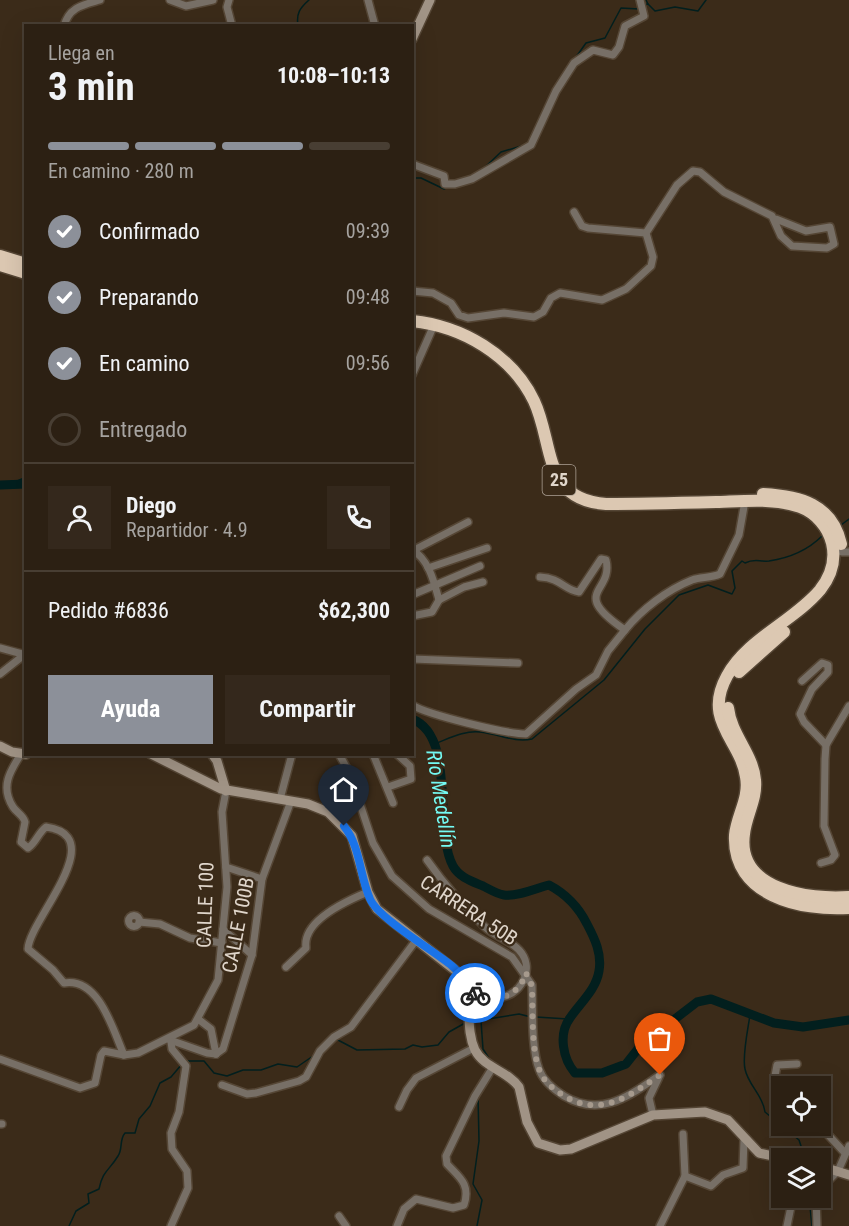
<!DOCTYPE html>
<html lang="es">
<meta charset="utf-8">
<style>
:root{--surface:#2c2013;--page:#34281c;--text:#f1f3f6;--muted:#a6a3a0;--line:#483e33;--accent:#8c9099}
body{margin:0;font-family:"Roboto Condensed",sans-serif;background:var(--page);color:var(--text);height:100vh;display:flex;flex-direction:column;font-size:22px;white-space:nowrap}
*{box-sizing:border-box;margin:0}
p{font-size:20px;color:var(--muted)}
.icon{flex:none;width:33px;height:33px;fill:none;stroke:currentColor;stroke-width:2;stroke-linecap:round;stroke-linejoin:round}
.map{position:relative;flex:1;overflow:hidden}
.sheet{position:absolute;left:24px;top:24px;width:390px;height:732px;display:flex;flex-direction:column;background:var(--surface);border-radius:0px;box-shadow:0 6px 24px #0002,0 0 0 2px var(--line)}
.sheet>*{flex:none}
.fabs{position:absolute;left:771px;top:1076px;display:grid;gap:12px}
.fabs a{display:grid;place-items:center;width:60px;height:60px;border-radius:0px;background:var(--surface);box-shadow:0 6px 24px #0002,0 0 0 2px var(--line);font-size:30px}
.pin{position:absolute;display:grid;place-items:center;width:51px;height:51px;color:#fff;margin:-62px -26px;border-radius:50% 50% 50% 0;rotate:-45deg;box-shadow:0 0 6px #0007}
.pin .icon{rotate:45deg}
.courier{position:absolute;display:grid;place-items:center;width:60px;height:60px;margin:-30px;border:4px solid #1a73e8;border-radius:50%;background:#fff;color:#222;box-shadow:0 2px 8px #0007}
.overview em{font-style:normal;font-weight:700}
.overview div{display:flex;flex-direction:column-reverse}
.overview{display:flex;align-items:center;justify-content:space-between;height:102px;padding:0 24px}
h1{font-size:39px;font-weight:700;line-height:45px}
.bar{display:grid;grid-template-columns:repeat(4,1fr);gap:9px 6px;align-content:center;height:72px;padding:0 24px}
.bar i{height:8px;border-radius:4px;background:var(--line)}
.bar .active{background:var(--accent)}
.bar p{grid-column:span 4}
.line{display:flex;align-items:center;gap:15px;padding:0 24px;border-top:2px solid var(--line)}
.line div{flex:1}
.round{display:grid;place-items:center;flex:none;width:63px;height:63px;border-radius:0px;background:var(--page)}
ol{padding:0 24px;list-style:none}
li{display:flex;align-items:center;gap:18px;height:66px}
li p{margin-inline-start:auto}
li .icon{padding:6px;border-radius:50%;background:var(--accent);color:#fff;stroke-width:4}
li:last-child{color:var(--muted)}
li i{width:33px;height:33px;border:3px solid var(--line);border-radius:50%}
.button{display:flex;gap:12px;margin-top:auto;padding:12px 24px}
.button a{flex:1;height:69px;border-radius:0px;background:var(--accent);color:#fff;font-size:24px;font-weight:700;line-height:69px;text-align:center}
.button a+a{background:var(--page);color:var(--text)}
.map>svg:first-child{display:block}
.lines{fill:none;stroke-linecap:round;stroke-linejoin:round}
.stream{stroke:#021f1e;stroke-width:1.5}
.river{stroke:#021f1e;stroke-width:9}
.street-casing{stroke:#554635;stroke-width:10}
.secondary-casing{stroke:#554635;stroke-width:12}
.highway-casing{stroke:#554635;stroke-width:15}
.street{stroke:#776f66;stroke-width:7}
.secondary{stroke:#a09385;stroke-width:9}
.highway{stroke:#dcc8b2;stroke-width:12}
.done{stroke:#a69a8d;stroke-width:6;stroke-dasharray:0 10.8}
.route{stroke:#1a73e8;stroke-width:8}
.labels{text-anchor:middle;stroke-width:4.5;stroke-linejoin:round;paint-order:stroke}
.shield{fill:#3b2b19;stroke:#aea396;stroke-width:1.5}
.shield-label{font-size:18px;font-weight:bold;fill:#e0d6cb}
.street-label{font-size:20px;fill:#e0d6cb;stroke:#3b2b19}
.water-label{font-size:21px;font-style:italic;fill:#74faf3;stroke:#3b2b19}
</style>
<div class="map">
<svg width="849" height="1226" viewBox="0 0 849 1226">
<rect width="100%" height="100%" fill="#3b2b19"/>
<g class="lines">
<g class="stream">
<path d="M648 4 655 11 675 7 698 11 706 0"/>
<path d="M644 5 648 4 646 0"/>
<path d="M298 26C296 13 300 8 309 0"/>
<path d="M554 88 586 43 605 38 621 8 639 9"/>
<path d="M482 170 501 152 528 144 538 122"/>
<path d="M412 178H421L444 189 448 187"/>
<path d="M466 178 478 172"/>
<path d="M13 483 26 477"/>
<path d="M841 525 849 519"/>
<path d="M434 744C448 739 465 730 480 732 499 734 514 743 532 739L604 680 645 629 679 595 708 585 732 594 735 588 732 571 742 561 745 563C755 558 759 562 769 561 789 558 808 550 822 536"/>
<path d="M750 1015C748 1029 742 1056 745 1069 748 1085 763 1095 765 1112L799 1140 805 1158"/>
<path d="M536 1017 568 1019"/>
<path d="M476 1021 519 1014 531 1017"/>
<path d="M481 1021 483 1049 490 1060"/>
<path d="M336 1039 357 1050 405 1049 413 1045 422 1047 438 1045 449 1032 465 1023"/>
<path d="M186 1061H204L214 1073 227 1076 243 1070H261L278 1064 297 1067 313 1056"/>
<path d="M809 1197 812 1226"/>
<path d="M69 1226 76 1211 89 1203 88 1194 99 1189C103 1170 109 1171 118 1156 123 1149 119 1140 125 1133H135L139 1119 150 1106 160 1083 171 1077 182 1064"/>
<path d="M477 1226 482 1200 473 1184 479 1141 478 1095"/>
</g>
<g class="river">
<path d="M0 485 26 484"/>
<path d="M412 719C457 736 433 830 453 866 459 877 471 881 483 886 489 889 497 894 504 895 517 897 537 888 549 885 566 894 578 906 587 924 595 939 602 954 599 971 596 990 580 1003 570 1018 558 1034 563 1059 575 1073H602L626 1064 641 1045 697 1002 711 999 774 1023 803 1027 849 1020"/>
</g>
<defs>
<g id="street">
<path d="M170 0 186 6 213 0"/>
<path d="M229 0 227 7 232 26"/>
<path d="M368 0 375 26"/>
<path d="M64 26C69 7 83 5 100 0"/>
<path d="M412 164 444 176 445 184H455L472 179 531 145 556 91 574 63 593 50 613 55 619 47 625 26 644 16 640 0"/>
<path d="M574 212 582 226 588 228 646 233"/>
<path d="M412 291 433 293 451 303 459 315 468 318 504 313 534 317 543 312 551 298 560 293 602 300 626 289 651 266 653 257 646 233 677 185 693 171 700 172 724 192 772 216 781 236 792 246 827 248 834 244 830 227 806 231 776 219"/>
<path d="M412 375 434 325"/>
<path d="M412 550C429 559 434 582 439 600L432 612 412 616"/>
<path d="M414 550 468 522"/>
<path d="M842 552H849"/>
<path d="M428 568 487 548"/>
<path d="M412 595 480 566"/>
<path d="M439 600 464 587 483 582"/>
<path d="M625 630C642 609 667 590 692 580 701 577 711 578 720 574L739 535 745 501"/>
<path d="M0 648 26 655"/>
<path d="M412 659 518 663"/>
<path d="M0 674 24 655"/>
<path d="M802 681 822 663 828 665V672L812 689 800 714 804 722 826 745"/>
<path d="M412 705C428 715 507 734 526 734L576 689 596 675 608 651 625 630C568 591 614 593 606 560L601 559 579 592C564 590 561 578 540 577"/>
<path d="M21 754C10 771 0 787 13 807 17 813 23 815 25 822L21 842 28 848C36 843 38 833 46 827 112 836 29 920 28 949L53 970 64 983C99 977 113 1030 124 1055"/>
<path d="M339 754 350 774 373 843 392 876 429 909 512 957 532 985C533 1009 531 1048 539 1069 543 1081 553 1089 564 1096 601 1118 629 1096 660 1075"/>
<path d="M373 754 393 803"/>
<path d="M388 787 411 779 410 766 397 754"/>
<path d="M280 799 292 754"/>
<path d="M427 860C444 884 464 907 485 927 494 936 510 940 519 950 535 967 523 992 503 997 490 1000 479 995 468 989"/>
<path d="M821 863 831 860 835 855 824 826 825 759 826 745 849 706"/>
<path d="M226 867 262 879"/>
<circle cx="134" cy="921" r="5.5"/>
<path d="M139 922 160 924 190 938 222 943"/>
<path d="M223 929 252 955"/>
<path d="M286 967 306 948C302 921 346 901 368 892"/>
<path d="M198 1019 211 1029 216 1054"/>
<path d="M170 1040 207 1053 216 1054"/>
<path d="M216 1054 223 1049 252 955 262 879 291 801"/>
<path d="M0 1059 80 1088 95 1083 101 1055 104 1051 124 1055 138 1053 194 1025 218 980 227 887 222 812 226 791"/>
<path d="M222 1085 247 1094 256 1093 299 1081 306 1077 320 1051 334 1037 351 1027 417 939"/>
<path d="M783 1086 775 1076 777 1065 797 1064"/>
<path d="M399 1107 407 1090 416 1078 474 1048"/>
<path d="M653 1115 649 1098 659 1077"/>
<path d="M0 1124H2"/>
<path d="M819 1125 845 1153"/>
<path d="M683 1134 685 1176"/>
<path d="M820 1189 838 1171 849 1146"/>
<path d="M816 1197 817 1226"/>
<path d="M339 1216 346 1226"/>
<path d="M171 1226 188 1188 187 1171 172 1149 171 1133 179 1112 186 1066 172 1049 171 1042"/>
<path d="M397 1226 404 1209 416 1199 453 1208 464 1205C471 1184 459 1177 447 1164L446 1156 475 1096 493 1067"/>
<path d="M660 1226 685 1176 711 1186 723 1175 743 1168 744 1139"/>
<path d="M787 1226 793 1197"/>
</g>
<g id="secondary">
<path d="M412 39 430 0"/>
<path d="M0 746 12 752 26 754"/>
<path d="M151 754 221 789 308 804 328 812 352 836 368 892 377 909 461 975C474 998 464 1026 475 1050 484 1068 508 1071 519 1087L527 1122 538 1143 560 1150 571 1149 653 1115 705 1112 728 1120 759 1153 782 1158"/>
<path d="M212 754 217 761 226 791"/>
<path d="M820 1166 849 1175"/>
</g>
<g id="highway">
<path d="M0 256 26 264"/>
<path d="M0 265 26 273"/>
<path d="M412 321C462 326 512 355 534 401 554 443 542 500 606 504 644 504 681 503 719 502 745 501 776 498 800 507 816 513 828 527 832 543 836 560 831 576 820 590 794 621 747 639 727 676 702 721 741 740 746 777 750 798 737 815 735 835 732 896 801 911 849 908"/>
<path d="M763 494C800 496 832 504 841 544"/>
<path d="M739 672 784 632"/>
<path d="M728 708C731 735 753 754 755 780 757 799 746 815 744 834 736 890 809 900 849 897"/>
</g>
</defs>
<use href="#street" class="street-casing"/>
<use href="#secondary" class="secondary-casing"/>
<use href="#highway" class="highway-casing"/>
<use href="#street" class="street"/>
<use href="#secondary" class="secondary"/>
<use href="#highway" class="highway"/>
</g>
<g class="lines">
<path class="done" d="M475 993C497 1004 519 996 526 973L532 986C533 1009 531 1048 539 1069 543 1081 553 1089 564 1096 601 1118 629 1096 660 1075"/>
<path class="route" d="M344 826C361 848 359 874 370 899 379 919 433 950 452 966 463 974 464 987 475 993"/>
</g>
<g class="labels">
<rect class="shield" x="542.5" y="465" width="33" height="30" rx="4.5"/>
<g class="shield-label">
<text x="559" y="486">25</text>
</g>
<g class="street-label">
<text transform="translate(205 905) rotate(-88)" y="7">CALLE 100</text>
<text transform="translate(469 910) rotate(33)" y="7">CARRERA 50B</text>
<text transform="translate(238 925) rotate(-79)" y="7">CALLE 100B</text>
</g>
<g class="water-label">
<text transform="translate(441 799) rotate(81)" y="7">Río Medellín</text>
</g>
</g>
</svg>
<div class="fabs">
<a><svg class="icon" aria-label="locate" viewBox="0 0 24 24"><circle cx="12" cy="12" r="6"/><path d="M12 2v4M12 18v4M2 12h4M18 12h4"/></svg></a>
<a><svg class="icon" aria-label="layers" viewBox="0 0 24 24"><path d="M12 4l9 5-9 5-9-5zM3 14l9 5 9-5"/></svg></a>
</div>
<div class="pin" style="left:660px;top:1075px;background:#ea580c"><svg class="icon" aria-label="bag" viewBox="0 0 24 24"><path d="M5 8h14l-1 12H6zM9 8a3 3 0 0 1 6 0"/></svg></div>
<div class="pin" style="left:344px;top:826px;background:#1f2937"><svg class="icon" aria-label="home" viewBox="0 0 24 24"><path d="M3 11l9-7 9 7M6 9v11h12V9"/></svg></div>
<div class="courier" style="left:475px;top:993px"><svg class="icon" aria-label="bike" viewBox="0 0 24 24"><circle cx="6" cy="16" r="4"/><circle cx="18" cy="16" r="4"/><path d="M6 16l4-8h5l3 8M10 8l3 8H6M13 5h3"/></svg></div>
<section class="sheet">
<div class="overview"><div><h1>3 min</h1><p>Llega en</p></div><em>10:08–10:13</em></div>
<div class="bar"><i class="active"></i><i class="active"></i><i class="active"></i><i></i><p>En camino · 280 m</p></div>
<ol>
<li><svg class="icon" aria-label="check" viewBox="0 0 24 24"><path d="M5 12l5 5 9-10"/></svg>Confirmado<p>09:39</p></li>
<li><svg class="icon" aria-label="check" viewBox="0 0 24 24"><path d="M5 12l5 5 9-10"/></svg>Preparando<p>09:48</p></li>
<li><svg class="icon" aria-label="check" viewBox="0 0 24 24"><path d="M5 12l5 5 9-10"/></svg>En camino<p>09:56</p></li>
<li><i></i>Entregado</li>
</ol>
<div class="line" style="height:108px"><a class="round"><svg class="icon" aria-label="person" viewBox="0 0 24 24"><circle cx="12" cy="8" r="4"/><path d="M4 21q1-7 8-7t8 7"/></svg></a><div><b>Diego</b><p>Repartidor · 4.9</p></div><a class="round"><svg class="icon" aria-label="phone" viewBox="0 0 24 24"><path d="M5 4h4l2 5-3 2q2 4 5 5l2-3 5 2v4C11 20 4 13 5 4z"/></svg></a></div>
<div class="line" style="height:78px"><div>Pedido #6836</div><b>$62,300</b></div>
<div class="button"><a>Ayuda</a><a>Compartir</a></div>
</section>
</div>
